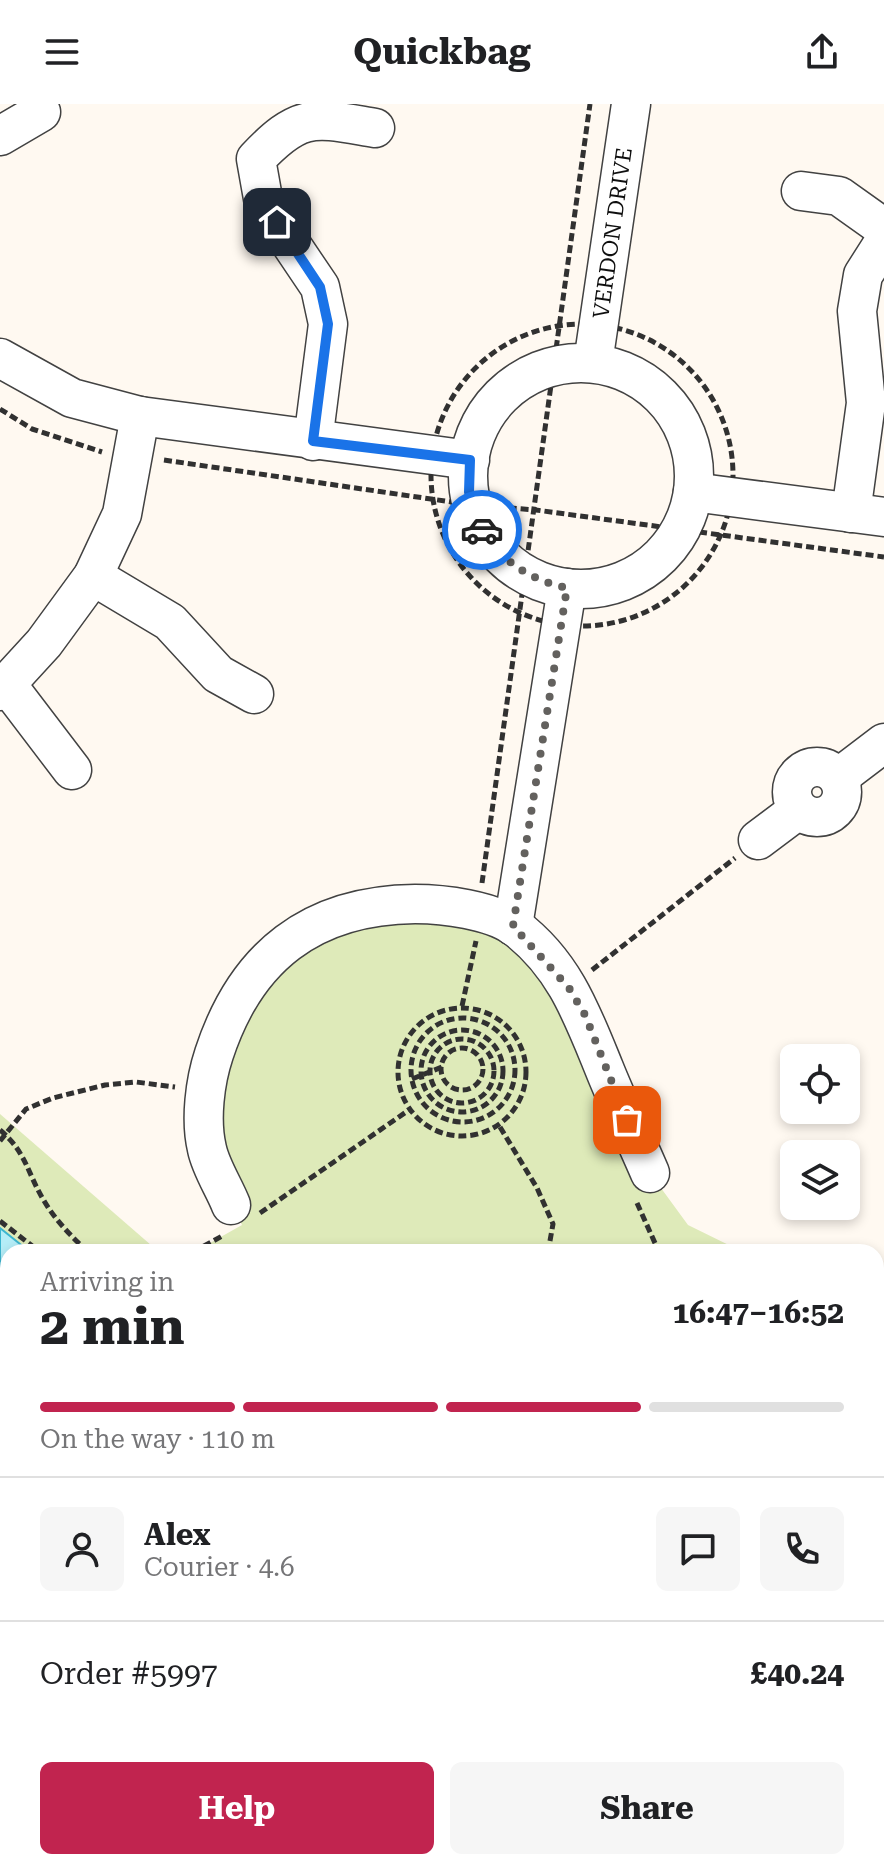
<!DOCTYPE html>
<meta charset="utf-8">
<style>
:root{--surface:#fff;--page:#f6f6f6;--text:#202124;--muted:#757577;--line:#e0e0e0;--accent:#c1244f}
body{margin:0;font-family:"Roboto Serif",serif;background:var(--page);color:var(--text);height:100vh;display:flex;flex-direction:column;font-size:30px;white-space:nowrap}
*{box-sizing:border-box;margin:0}
p{font-size:26px;color:var(--muted)}
.icon{flex:none;width:44px;height:44px;fill:none;stroke:currentColor;stroke-width:2;stroke-linecap:round;stroke-linejoin:round}
.map{position:relative;flex:1;overflow:hidden}
.side{position:absolute;left:0px;top:1140px;width:884px;height:626px;display:flex;flex-direction:column;background:var(--surface);border-radius:24px 24px 0 0;box-shadow:0 4px 12px #0003}
.side>*{flex:none}
.controls{position:absolute;left:780px;top:940px;display:grid;gap:16px}
.controls a{display:grid;place-items:center;width:80px;height:80px;border-radius:12px;background:var(--surface);box-shadow:0 4px 12px #0003;font-size:40px}
.pin{position:absolute;display:grid;place-items:center;width:68px;height:68px;color:#fff;margin:-34px;border-radius:16px;box-shadow:0 4px 12px #0006}
.courier{position:absolute;display:grid;place-items:center;width:80px;height:80px;margin:-40px;border:6px solid #1a73e8;border-radius:50%;background:#fff;color:#222;box-shadow:0 2px 10px #0007}
.headline em{font-style:normal;font-weight:700}
.headline div{display:flex;flex-direction:column-reverse}
.headline{display:flex;align-items:center;justify-content:space-between;height:136px;padding:0 40px}
h1{font-size:52px;font-weight:700;line-height:60px}
.bar{display:grid;grid-template-columns:repeat(4,1fr);gap:12px 8px;align-content:center;height:96px;padding:0 40px}
.bar i{height:10px;border-radius:6px;background:var(--line)}
.bar .active{background:var(--accent)}
.bar p{grid-column:span 4}
.line{display:flex;align-items:center;gap:20px;padding:0 40px;border-top:2px solid var(--line)}
.line div{flex:1}
.round{display:grid;place-items:center;flex:none;width:84px;height:84px;border-radius:12px;background:var(--page)}
.button{display:flex;gap:16px;margin-top:auto;padding:16px 40px}
.button a{flex:1;height:92px;border-radius:12px;background:var(--accent);color:#fff;font-size:32px;font-weight:700;line-height:92px;text-align:center}
.button a+a{background:var(--page);color:var(--text)}
header{display:flex;justify-content:space-between;align-items:center;height:104px;padding:0 40px;background:var(--surface);font-size:36px;font-weight:700}
.map>svg:first-child{display:block}
.green{fill:#deeab9}
.water{fill:#b5edf7;stroke:#3bb5cf;stroke-width:2}
.lines{fill:none;stroke-linecap:round;stroke-linejoin:round}
.stream{stroke:#3bb5cf;stroke-width:8}
.minor-casing{stroke:#424242;stroke-width:41}
.path{stroke:#313131;stroke-width:5;stroke-dasharray:8 4;stroke-linecap:butt}
.minor{stroke:#fff;stroke-width:38}
.done{stroke:#63615e;stroke-width:8;stroke-dasharray:0 14.4}
.route{stroke:#1a73e8;stroke-width:10}
.labels{text-anchor:middle;stroke-width:8;stroke-linejoin:round;paint-order:stroke}
.street-label{font-size:22px;fill:#0f0f0f;stroke:#fff}
</style>
<header><svg class="icon" aria-label="menu" viewBox="0 0 24 24"><path d="M4 6h16M4 12h16M4 18h16"/></svg>Quickbag<svg class="icon" aria-label="share" viewBox="0 0 24 24"><path d="M12 15V3M7 8l5-5 5 5M5 13v7h14v-7"/></svg></header>
<div class="map">
<svg width="884" height="1765" viewBox="0 0 884 1765">
<rect width="100%" height="100%" fill="#fff9f1"/>
<g class="green">
<path d="M347 808 513 822 650 1069 688 1121 743 1148H194L242 1121 207 1045 233 903Z"/>
<path d="M0 1010 159 1148H30L0 1124Z"/>
<path d="M884 1185V1586L876 1580V1188Z"/>
<path d="M0 1206 8 1211V1314L0 1308Z"/>
<path d="M876 1651 884 1658V1765H638L649 1758H876Z"/>
</g>
<g class="water">
<path d="M0 1124 30 1148H8V1211L0 1206Z"/>
<path d="M876 1580 884 1586V1658L876 1651Z"/>
</g>
<g class="lines">
<path class="stream" d="M876 1195 884 1192"/>
<defs>
<g id="minor">
<path d="M0 32 41 8"/>
<path d="M801 87 839 92 884 124"/>
<path d="M0 254 72 294 140 312 470 356"/>
<path d="M593 259 631 0"/>
<circle cx="581" cy="372" r="113"/>
<path d="M313 337 328 220 320 183 264 100 256 55C301 7 315 14 375 24"/>
<path d="M693 388 884 413"/>
<path d="M851 409 866 299 857 207 863 171 884 138"/>
<path d="M93 472 170 518 218 570 254 590"/>
<path d="M8 582 72 666"/>
<path d="M0 587 44 539 93 472 122 410 140 312"/>
<circle cx="817" cy="688" r="25"/>
<path d="M838 674 884 639"/>
<path d="M758 736 798 706"/>
<path d="M513 822 567 484"/>
<path d="M231 1101C224 1083 211 1064 207 1045 200 1016 205 977 214 950 246 852 312 801 415 800 444 800 491 806 515 823 564 860 582 910 604 964 618 999 635 1034 650 1069"/>
<path d="M0 1680 8 1682"/>
<path d="M315 1758 327 1765"/>
</g>
</defs>
<use href="#minor" class="minor-casing"/>
<g class="path">
<circle cx="582" cy="371" r="151"/>
<path d="M0 305 32 325 102 348"/>
<path d="M164 356 472 401 536 406 884 453"/>
<path d="M482 779 590 0"/>
<path d="M592 866 735 754"/>
<path d="M462 902 476 837"/>
<circle cx="462" cy="968" r="64"/>
<circle cx="463" cy="966" r="52"/>
<circle cx="462" cy="967" r="41"/>
<circle cx="462" cy="967" r="32"/>
<circle cx="462" cy="965" r="21"/>
<path d="M412 975 442 963"/>
<path d="M500 1023 537 1084 553 1120 548 1148"/>
<path d="M0 1026C26 1048 27 1068 43 1095 55 1116 71 1132 88 1148"/>
<path d="M0 1037 26 1005 53 994 105 981 136 978 175 983"/>
<path d="M637 1099 659 1148"/>
<path d="M260 1109 409 1006"/>
<path d="M0 1117 40 1148"/>
<path d="M193 1148 224 1131"/>
<path d="M0 1223 8 1228"/>
<path d="M0 1285 8 1281"/>
<path d="M0 1296 8 1305"/>
<path d="M876 1493 884 1505"/>
<path d="M876 1571 884 1578"/>
<path d="M876 1706 884 1717"/>
</g>
<use href="#minor" class="minor"/>
</g>
<g class="lines">
<path class="done" d="M482 426C504 459 529 475 567 484L513 822 569 884 585 911 627 1016"/>
<path class="route" d="M277 118 320 183 328 220 313 337 470 356 469 388 482 426"/>
</g>
<g class="labels">
<g class="street-label">
<text transform="translate(612 129) rotate(-82)" y="8">VERDON DRIVE</text>
</g>
</g>
</svg>
<div class="controls">
<a><svg class="icon" aria-label="locate" viewBox="0 0 24 24"><circle cx="12" cy="12" r="6"/><path d="M12 2v4M12 18v4M2 12h4M18 12h4"/></svg></a>
<a><svg class="icon" aria-label="layers" viewBox="0 0 24 24"><path d="M12 4l9 5-9 5-9-5zM3 14l9 5 9-5"/></svg></a>
</div>
<div class="pin" style="left:627px;top:1016px;background:#ea580c"><svg class="icon" aria-label="bag" viewBox="0 0 24 24"><path d="M5 8h14l-1 12H6zM9 8a3 3 0 0 1 6 0"/></svg></div>
<div class="pin" style="left:277px;top:118px;background:#1f2937"><svg class="icon" aria-label="home" viewBox="0 0 24 24"><path d="M3 11l9-7 9 7M6 9v11h12V9"/></svg></div>
<div class="courier" style="left:482px;top:426px"><svg class="icon" aria-label="car" viewBox="0 0 24 24"><path d="M5 17H2v-5l4-1 3-4h7l3 4 3 1v5h-3M9 17h6M6 11h13"/><circle cx="7" cy="17" r="2"/><circle cx="17" cy="17" r="2"/></svg></div>
<section class="side">
<div class="headline"><div><h1>2 min</h1><p>Arriving in</p></div><em>16:47–16:52</em></div>
<div class="bar"><i class="active"></i><i class="active"></i><i class="active"></i><i></i><p>On the way · 110 m</p></div>
<div class="line" style="height:144px"><a class="round"><svg class="icon" aria-label="person" viewBox="0 0 24 24"><circle cx="12" cy="8" r="4"/><path d="M4 21q1-7 8-7t8 7"/></svg></a><div><b>Alex</b><p>Courier · 4.6</p></div><a class="round"><svg class="icon" aria-label="chat" viewBox="0 0 24 24"><path d="M4 5h16v11H9l-5 4z"/></svg></a><a class="round"><svg class="icon" aria-label="phone" viewBox="0 0 24 24"><path d="M5 4h4l2 5-3 2q2 4 5 5l2-3 5 2v4C11 20 4 13 5 4z"/></svg></a></div>
<div class="line" style="height:104px"><div>Order #5997</div><b>£40.24</b></div>
<div class="button"><a>Help</a><a>Share</a></div>
</section>
</div>
